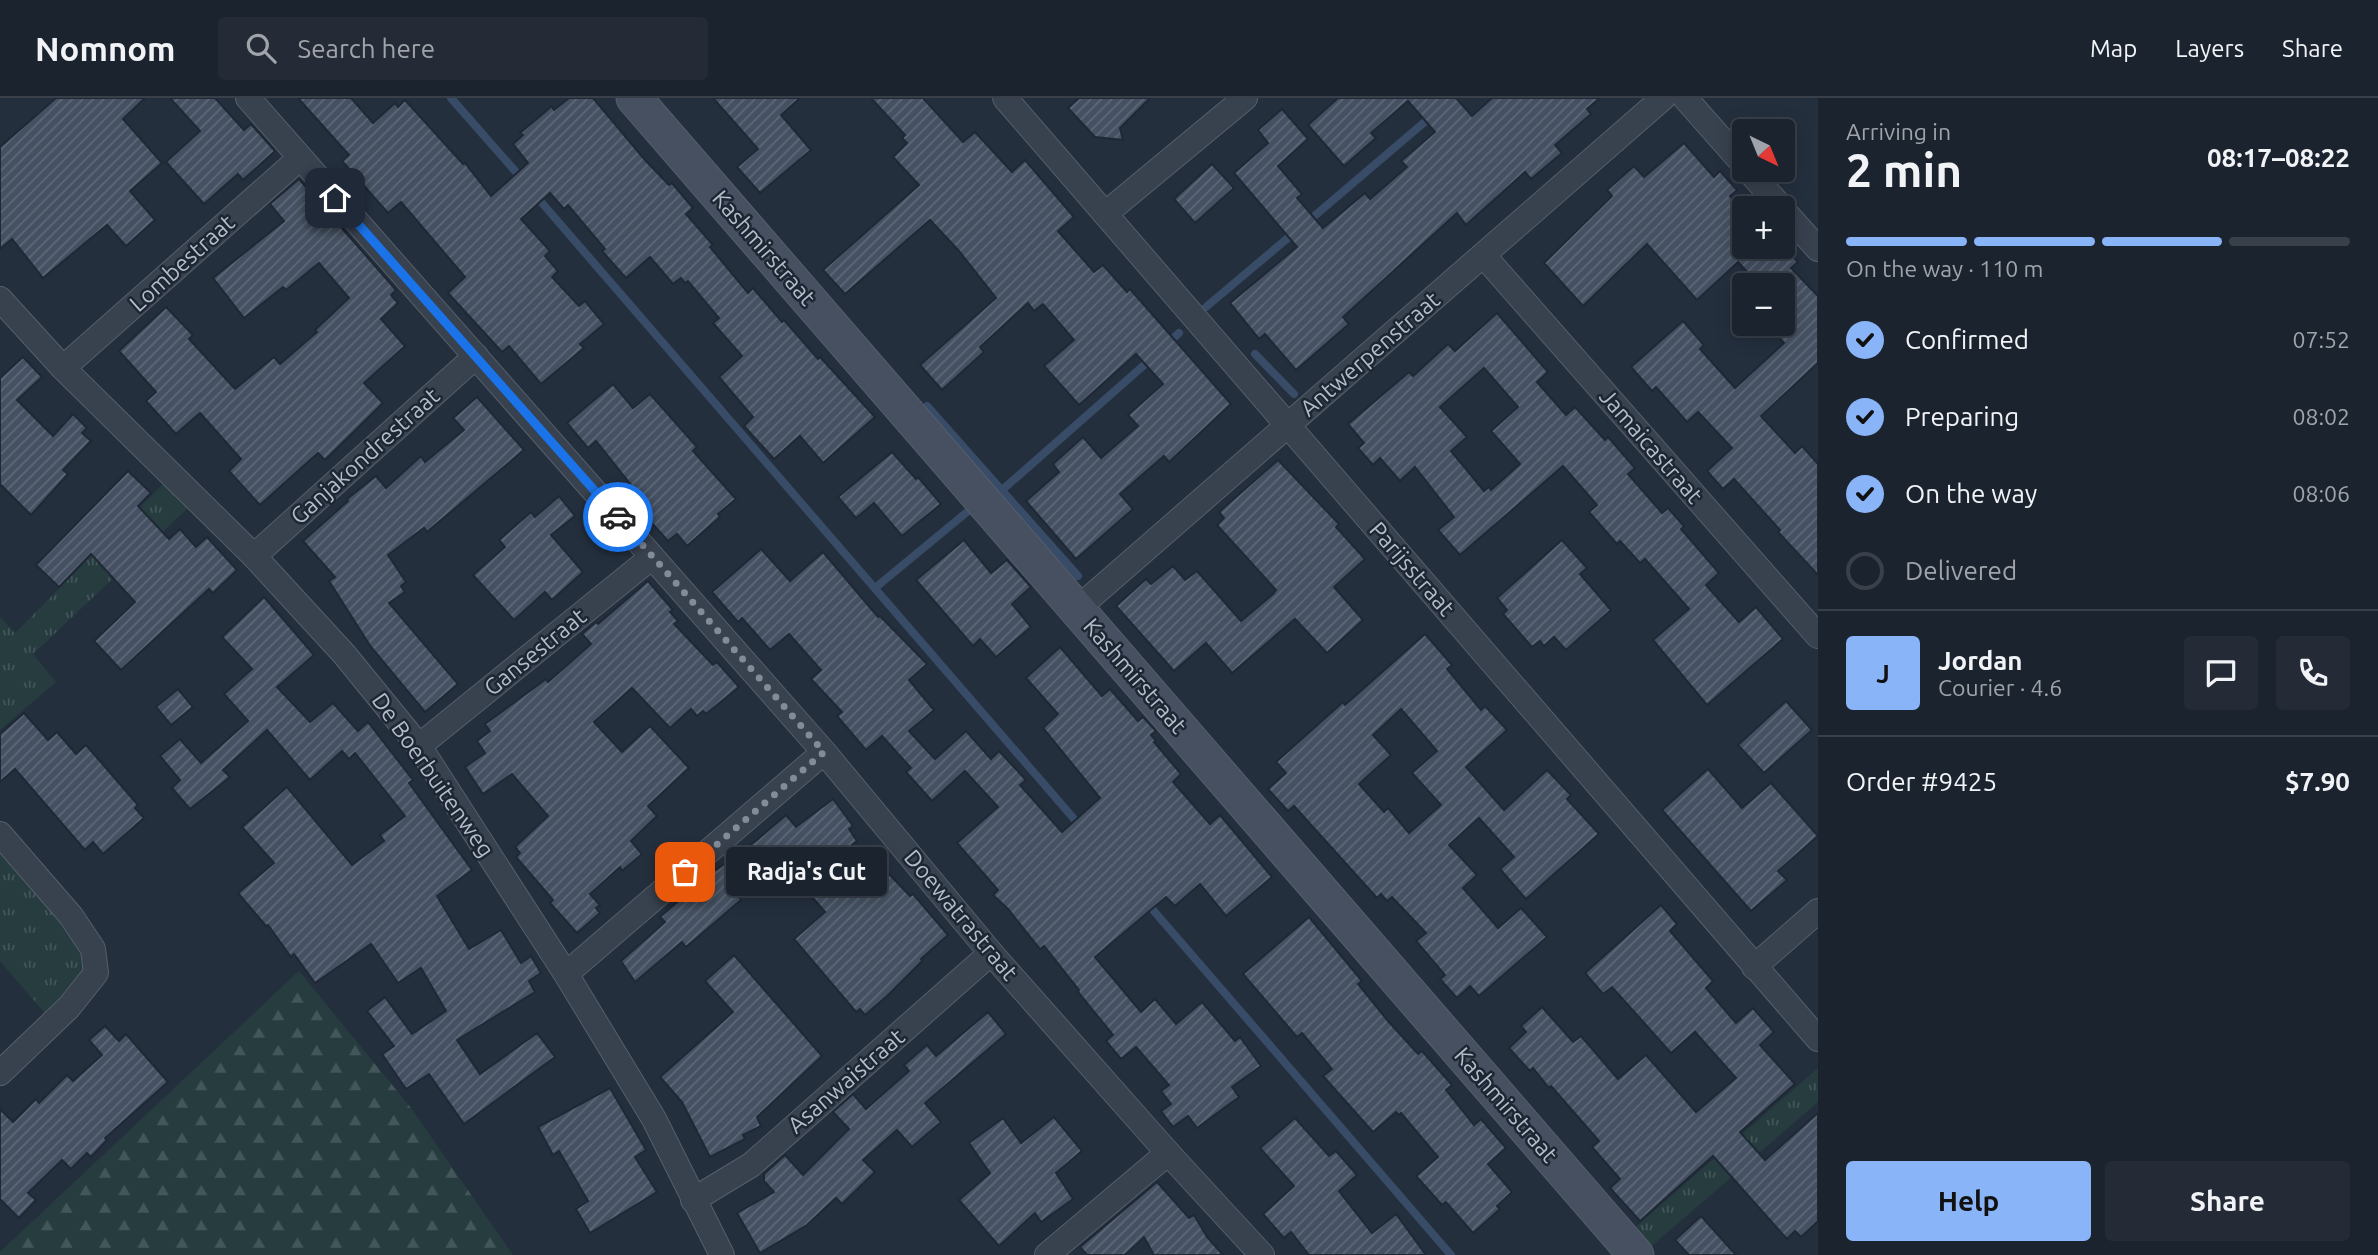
<!DOCTYPE html>
<meta charset="utf-8">
<style>
:root{--surface:#1b232e;--page:#242b36;--text:#f1f3f6;--muted:#a0a4aa;--line:#39404a;--accent:#8ab4f8}
body{margin:0;font-family:Ubuntu,sans-serif;background:var(--page);color:var(--text);height:100vh;display:flex;flex-direction:column;font-size:26px;white-space:nowrap}
*{box-sizing:border-box;margin:0}
p{font-size:23px;color:var(--muted)}
.icon{flex:none;width:38px;height:38px;fill:none;stroke:currentColor;stroke-width:2;stroke-linecap:round;stroke-linejoin:round}
.map{position:relative;flex:1;overflow:hidden}
.drawer{display:flex;flex-direction:column;background:var(--surface);width:560px}
.drawer>*{flex:none}
.needle{width:46px;rotate:137deg}
.tools{position:absolute;left:1732px;top:21px;display:grid;gap:14px}
.tools a{display:grid;place-items:center;width:63px;height:63px;border-radius:7px;background:var(--surface);box-shadow:0 4px 18px #0003,0 0 0 2px var(--line);font-size:35px}
.pin{position:absolute;display:grid;place-items:center;width:60px;height:60px;color:#fff;margin:-30px;border-radius:14px;box-shadow:0 4px 10px #0006}
.courier{position:absolute;display:grid;place-items:center;width:70px;height:70px;margin:-35px;border:5px solid #1a73e8;border-radius:50%;background:#fff;color:#222;box-shadow:0 2px 9px #0007}
.bubble{position:absolute;height:49px;border-radius:7px;background:var(--surface);box-shadow:0 4px 18px #0003,0 0 0 2px var(--line);font-size:23px;font-weight:700;line-height:49px;text-align:center}
.summary em{font-style:normal;font-weight:700}
.summary div{display:flex;flex-direction:column-reverse}
.summary{display:flex;align-items:center;justify-content:space-between;height:119px;padding:0 28px}
h1{font-size:46px;font-weight:700;line-height:52px}
.bar{display:grid;grid-template-columns:repeat(4,1fr);gap:10px 7px;align-content:center;height:84px;padding:0 28px}
.bar i{height:9px;border-radius:5px;background:var(--line)}
.bar .active{background:var(--accent)}
.bar p{grid-column:span 4}
.line{display:flex;align-items:center;gap:18px;padding:0 28px;border-top:2px solid var(--line)}
.line div{flex:1}
.round{display:grid;place-items:center;flex:none;width:74px;height:74px;border-radius:7px;background:var(--page)}
ol{padding:0 28px;list-style:none}
li{display:flex;align-items:center;gap:21px;height:77px}
li p{margin-inline-start:auto}
li .icon{padding:7px;border-radius:50%;background:var(--accent);color:#111;stroke-width:4}
li:last-child{color:var(--muted)}
li i{width:38px;height:38px;border:4px solid var(--line);border-radius:50%}
.button{display:flex;gap:14px;margin-top:auto;padding:14px 28px}
.button a{flex:1;height:80px;border-radius:7px;background:var(--accent);color:#111;font-size:28px;font-weight:700;line-height:80px;text-align:center}
.button a+a{background:var(--page);color:var(--text)}
header{display:flex;align-items:center;gap:42px;box-sizing:border-box;height:98px;padding:0 35px;background:var(--surface);border-bottom:2px solid var(--line)}
header strong{font-size:33px}
nav{display:flex;gap:38px;margin-inline-start:auto;font-size:24px}
.search{width:490px;height:63px;background:var(--page);display:flex;align-items:center;gap:18px;box-sizing:border-box;padding:0 24px;border-radius:7px;color:var(--muted);font-size:26px}
main{display:flex;flex:1;min-height:0}
.map>svg:first-child{display:block}
.grass{fill:url(#grass-tufts)}
.forest{fill:url(#forest-firs)}
.lines{fill:none;stroke-linecap:round;stroke-linejoin:round}
.stream{stroke:#394c67;stroke-width:8}
.building{fill:url(#building-hatch);stroke:#1f2835;stroke-width:2;fill-rule:evenodd}
.street-casing{stroke:#565f6c;stroke-width:26}
.secondary-casing{stroke:#565f6c;stroke-width:37}
.street{stroke:#38414e;stroke-width:24}
.secondary{stroke:#465061;stroke-width:35}
.done{stroke:#828b98;stroke-width:7;stroke-dasharray:0 12.6}
.route{stroke:#1a73e8;stroke-width:9}
.labels{text-anchor:middle;stroke-width:5;stroke-linejoin:round;paint-order:stroke}
.street-label{font-size:23px;fill:#b4bcc9;stroke:#1d2633}
</style>
<header>
<strong>Nomnom</strong>
<div class="search"><svg class="icon" aria-label="search" viewBox="0 0 24 24"><circle cx="10" cy="10" r="6"/><path d="M15 15l6 6"/></svg>Search here</div>
<nav><a>Map</a><a>Layers</a><a>Share</a></nav>
</header>
<main>
<div class="map">
<svg width="1818" height="1157" viewBox="0 0 1818 1157">
<defs>
<pattern id="grass-tufts" width="24" height="20" patternUnits="userSpaceOnUse" patternTransform="scale(1.75)"><rect width="24" height="20" fill="#263c3f"/><path d="M3 7l-1-3M5 7V3M7 7l1-3M15 17l-1-3M17 17v-4M19 17l1-3" fill="none" stroke="#435659"/></pattern>
<pattern id="forest-firs" width="22" height="20" patternUnits="userSpaceOnUse" patternTransform="scale(1.75)"><rect width="22" height="20" fill="#263c3f"/><path d="M5 1l3.5 6h-7zM16 11l3.5 6h-7z" fill="#435659"/></pattern>
<pattern id="building-hatch" width="6" height="6" patternUnits="userSpaceOnUse" patternTransform="scale(1.75)"><rect width="6" height="6" fill="#455162"/><path d="M-1 1l2-2M0 6l6-6M5 7l2-2" fill="none" stroke="#5d6877"/></pattern>
</defs>
<rect width="100%" height="100%" fill="#242f3e"/>
<g class="grass">
<path d="M165 384 190 408 33 556 56 584 0 632V519L15 535Z"/>
<path d="M0 747 82 843 84 878 49 920 0 863Z"/>
<path d="M1818 970V1004L1647 1152 1631 1133Z"/>
</g>
<path class="forest" d="M299 873 411 1010 513 1157H0V1154Z"/>
<g class="lines">
<g class="stream">
<path d="M451 0 523 82"/>
<path d="M536 98 1081 729"/>
<path d="M1305 126 1434 16"/>
<path d="M1206 209 1295 134"/>
<path d="M1166 247 1179 235"/>
<path d="M1255 256 1294 296"/>
<path d="M927 308 1078 478"/>
<path d="M1001 393 1151 261"/>
<path d="M875 490 967 414"/>
<path d="M1147 805 1451 1157"/>
</g>
</g>
<g class="building">
<path d="M56 0H145L123 21 162 65 130 93 155 122 126 148 107 127 43 180 12 141 0 151V49Z"/>
<path d="M170 0H215L244 32 251 26 275 53 243 82 238 76 204 106 166 64 200 33Z"/>
<path d="M298 0H351L373 25 395 5 398 9 405 2 463 66 465 65 491 98 528 65 513 46 523 37 520 35 552 8 554 12 569 0H593L645 62 669 87 672 85 693 110 686 116 713 147 710 149 748 195 753 190 782 224 784 222 818 261 820 259 875 319 823 365 800 338 774 361 744 328 753 319 719 279 742 258 713 225 719 220 688 183 685 185 681 180 673 186 650 159 626 180 602 153 605 151 568 107 564 111 550 95 521 121 550 153 545 158 558 173 552 179 579 208 585 203 604 226 580 246 584 250 541 286 509 248 502 254 448 195 465 179 401 104 388 115 342 63 349 57Z"/>
<path d="M713 0H800L781 17 811 52 760 95 737 69 758 51Z"/>
<path d="M871 0H923L963 44 975 34 1012 74 1025 62 1074 119 1058 133 1094 174 1103 167 1127 194 1130 191 1231 306 1169 364 1164 358 1120 396 1133 411 1076 461 1026 403 1059 374 1053 366 1083 339 1101 360 1138 328 1128 317 1163 286 1136 256 1079 307 1044 268 1074 242 1043 206 1034 213 1028 205 980 249 984 254 942 292 920 267 996 200 959 153 930 122 845 196 823 172 919 87 893 59 907 45 902 40 905 37Z"/>
<path d="M1079 0H1150L1120 30 1123 42 1095 39 1068 10Z"/>
<path d="M1338 0H1456L1472 18 1492 0H1600L1587 11 1591 16 1555 47 1562 55 1531 81 1525 74 1466 127 1457 115 1343 219 1349 226 1296 272 1265 236 1259 241 1230 205 1297 149 1234 75 1268 45 1258 32 1282 11 1308 41 1278 68 1302 96 1297 100 1323 130 1365 95 1370 101 1407 69 1401 63 1435 34 1408 3 1371 35 1376 40 1344 68 1308 27Z"/>
<path d="M1684 45 1714 79 1720 73 1737 92 1730 98 1745 115V149H1784L1798 164 1791 170 1818 198V265L1761 318 1795 355 1802 348 1818 366V477L1778 434 1780 432 1734 381 1723 391 1707 373 1732 350 1698 314 1687 324 1656 289 1652 293 1631 269 1683 223 1704 247 1700 251 1735 290 1784 245 1767 226H1783V187H1759L1738 164 1697 202 1647 146 1583 208 1544 165 1612 98 1607 92 1634 68 1644 79Z"/>
<path d="M1212 66 1234 90 1195 125 1174 101Z"/>
<path d="M299 81 396 192 391 197 398 205 381 221 405 248 364 285 383 305 325 362 318 355 260 407 229 373 241 361 200 315 176 336 146 303 156 294 119 253 166 209 193 237 189 241 235 291 274 259 280 266 317 234 315 232 349 200 319 165 286 192 283 189 244 220 213 180 284 123 270 106Z"/>
<path d="M1497 215 1548 274 1537 284 1566 317 1575 309 1605 342 1608 339 1635 370 1628 376 1662 415 1668 410 1684 428 1681 431 1719 475 1706 487 1739 524 1756 509 1783 541 1707 607 1653 542 1689 511 1645 461 1640 465 1620 443 1617 446 1589 414 1597 407 1563 368 1460 457 1438 432 1454 419 1415 369 1400 383 1380 360 1373 367 1358 350 1364 345 1348 326 1409 274 1413 278 1448 246 1455 253ZM1484 270 1518 309 1491 333 1520 366 1491 392 1489 389 1484 393 1451 353 1467 339 1440 309Z"/>
<path d="M23 259 42 279 17 302 53 338 73 316 87 330 82 335 91 343 63 372 68 376 31 417 0 386V280Z"/>
<path d="M613 286 633 310 650 296 697 349 693 353 736 401 718 416 720 419 687 448 677 436 668 443 624 394 631 387 596 343 588 350 567 325Z"/>
<path d="M477 299 524 352 427 434 424 430 388 457 406 484 401 488 405 494 389 505 458 586 425 614 371 549 329 483 335 479 303 443 348 403 347 401 376 378 386 390 421 358 425 364 464 332 453 320Z"/>
<path d="M892 354 916 381 918 379 941 406 902 438 874 405 856 420 838 399Z"/>
<path d="M1278 362 1339 426 1336 429 1365 461 1334 489 1363 522 1327 555 1295 521 1232 575 1206 545 1174 573 1116 508 1146 481 1151 486 1173 468 1185 482 1197 473 1241 523 1273 496 1276 492 1217 427 1224 420 1219 414Z"/>
<path d="M128 373 151 395 138 408 169 441 180 431 196 449 207 439 237 472 213 495 209 491 121 572 94 543 135 504 91 456 59 489 36 467Z"/>
<path d="M559 398 575 418 551 437 583 474 552 502 545 494 514 522 473 477 505 449 499 442 531 414 535 419Z"/>
<path d="M964 442 991 475 1007 462 1031 489 1012 506 1031 529 996 559 980 541 973 548 916 482Z"/>
<path d="M1562 442 1587 470 1580 476 1611 512 1566 552 1554 539 1544 548 1540 543 1532 549 1503 516 1507 512 1497 500Z"/>
<path d="M761 451 790 483 823 454 878 519 880 518 927 566 909 582 934 612 909 633 935 661 966 633 991 661 999 653 1026 682 1020 687 1062 734 1100 700 1043 630 1058 616 1026 580 1060 549 1102 598 1110 591 1138 623 1143 619 1156 633 1151 637 1156 643 1154 644 1181 676 1173 684 1210 726 1220 717 1272 779 1226 818 1200 786 1175 808 1166 799 1095 859 1141 914 1155 901 1176 926 1202 904 1235 943 1240 939 1261 968 1232 989 1239 999 1197 1030 1188 1018 1173 1029 1161 1013 1171 1006 1161 993 1169 987 1136 949 1121 961 1106 943 1113 937 1078 894 1079 892 1044 848 1040 851 1008 811 993 797 998 792 957 745 998 709 965 673 932 703 906 674 911 670 882 638 866 652 837 618 842 614 811 581 821 572 789 536 770 552 742 520 738 524 712 494Z"/>
<path d="M648 483 673 512 670 514 678 523 674 526 713 567 717 564 739 589 706 616 703 613 697 618 691 611 670 630 632 590 594 624 622 654 650 628 689 670 648 708 657 718 631 743 642 756 622 773 620 769 590 796 600 807 596 810 600 815 577 835 550 805 553 802 516 759 520 755 515 749 548 718 512 676 483 696 465 669 485 655 477 643 490 633 485 626 546 581 548 584 591 546 582 536 596 524 598 526Z"/>
<path d="M264 499 314 557 277 589 310 624 333 605 358 633 368 624 413 682 409 685 472 772 437 798 469 851 501 832 521 865 531 858 541 875 529 883 535 894 457 942 480 976 537 935 555 959 464 1026 429 976 406 991 382 956 394 948 367 913 385 899 412 936 446 913 421 870 398 885 371 846 315 885 294 856 291 859 268 827 266 828 238 795 274 765 242 729 287 689 352 767 384 743 380 737 405 718 355 655 349 661 342 653 310 682 267 632 223 672 230 679 190 711 172 690 180 682 160 658 180 641 201 665 248 623 224 596 252 571 222 539Z"/>
<path d="M1425 536 1452 567 1447 571 1481 612 1485 608 1507 632 1466 669 1504 712 1547 672 1571 697 1567 701 1599 736 1526 801 1500 771 1514 759 1479 720 1449 747 1477 777 1463 790 1498 830 1521 810 1547 839 1479 898 1470 888 1457 900 1440 881 1445 877 1416 843 1426 835 1392 799 1387 803 1381 796 1377 800 1294 708 1288 713 1268 691 1286 675 1276 664 1343 604 1345 607ZM1401 611 1437 653 1412 675 1441 707 1409 735 1388 710 1384 714 1359 686 1391 657 1373 637Z"/>
<path d="M178 591 193 609 171 627 156 609Z"/>
<path d="M1786 603 1812 632 1764 675 1738 647Z"/>
<path d="M24 615 48 642 57 634 76 656 86 647 138 707 135 710 144 720 103 756 93 744 85 752 15 671 0 684V636Z"/>
<path d="M1708 671 1742 710 1771 685 1818 738 1778 773 1787 782 1751 813 1662 712Z"/>
<path d="M833 701 853 728 849 731 857 743 837 759 864 791 885 772 910 798 913 796 948 837 921 861 922 863 886 899 865 917 860 911 856 914 794 841 825 814 806 792 808 790 785 764 783 766 778 760 735 794 741 802 686 849 682 844 635 884 621 863 665 824 660 819 715 771 716 772 757 742 786 717 796 729Z"/>
<path d="M1661 807 1677 826 1670 833 1713 883 1706 890 1736 925 1753 910 1774 934 1760 947 1795 986 1740 1034 1765 1062 1818 1015V1123L1801 1139 1795 1133 1787 1141 1713 1058 1640 1123 1610 1090 1620 1081 1592 1049 1599 1043 1551 988 1549 990 1533 970 1530 973 1509 950 1526 934 1521 928 1542 909 1573 944 1581 938 1618 981 1646 957 1696 1014 1736 980 1695 934 1671 955 1612 889 1603 896 1585 875Z"/>
<path d="M1309 819 1362 883 1358 886 1388 923 1418 956 1422 953 1452 987 1446 992 1474 1027 1481 1021 1506 1050 1488 1066 1512 1094 1497 1108 1500 1111 1473 1135 1446 1104 1442 1107 1416 1078 1438 1059 1401 1015 1399 1017 1396 1014 1373 1034 1323 978 1332 971 1302 935 1297 939 1243 876Z"/>
<path d="M734 857 822 958 757 1019 761 1028 743 1037 745 1041 710 1059 682 1004 660 979 733 914 705 883Z"/>
<path d="M988 914 1006 936 925 1005 941 1024 912 1049 897 1032 863 1062 875 1074 842 1106 836 1100 807 1127 760 1155 737 1115 774 1094 764 1083V1076L785 1057 803 1077 849 1031 833 1014 853 996 866 1011 909 973 904 967 927 947 936 958Z"/>
<path d="M105 928 119 943 126 936 168 984 105 1040 107 1042 91 1059 87 1055 71 1071 62 1062 28 1095 36 1102 19 1120 0 1101V1011L13 1024 36 1001 39 1005 67 977 73 983 102 957 89 942Z"/>
<path d="M610 990 646 1052 635 1059 657 1094 590 1135 576 1111 588 1103 559 1053 553 1057 538 1029Z"/>
<path d="M1054 1019 1082 1053 1056 1075 1073 1101 1041 1124 1035 1115 999 1148 959 1102 990 1075 969 1045 1003 1020 1021 1045Z"/>
<path d="M1295 1020 1329 1058 1336 1053 1357 1077 1339 1093 1372 1135 1396 1116 1426 1157H1309L1291 1134 1284 1140 1263 1116 1294 1088 1260 1050Z"/>
<path d="M1157 1084 1189 1120 1194 1117 1207 1139 1223 1157H1154L1144 1139 1125 1157H1087L1080 1149Z"/>
<path d="M1701 1118 1736 1157H1689L1675 1142Z"/>
</g>
<g class="lines">
<defs>
<g id="street">
<path d="M248 0 824 654 991 855 1168 1055 1262 1157"/>
<path d="M1005 0 1818 941"/>
<path d="M1685 0 1745 68"/>
<path d="M1748 72 1782 110"/>
<path d="M1783 112 1818 151"/>
<path d="M1105 116 1245 0"/>
<path d="M1484 158 1818 538"/>
<path d="M0 201 63 270 254 458 344 556 419 648 566 876 654 1021 722 1157"/>
<path d="M63 270 300 60"/>
<path d="M254 458 476 258"/>
<path d="M1077 511 1663 0"/>
<path d="M419 648 652 459"/>
<path d="M0 736 71 818 93 851 96 875 69 909 0 975"/>
<path d="M1754 869 1818 813"/>
<path d="M566 876 824 654"/>
<path d="M693 1102 751 1067 991 855"/>
<path d="M1047 1157 1168 1055"/>
</g>
<path id="secondary" d="M634 0 1636 1157"/>
</defs>
<use href="#street" class="street-casing"/>
<use href="#secondary" class="secondary-casing"/>
<use href="#street" class="street"/>
<use href="#secondary" class="secondary"/>
</g>
<g class="lines">
<path class="done" d="M618 419 824 654 685 774"/>
<path class="route" d="M335 100 618 419"/>
</g>
<g class="labels">
<g class="street-label">
<text transform="translate(764 150) rotate(49)" y="8">Kashmirstraat</text>
<text transform="translate(182 165) rotate(-42)" y="8">Lombestraat</text>
<text transform="translate(1370 256) rotate(-41)" y="8">Antwerpenstraat</text>
<text transform="translate(1651 348) rotate(49)" y="8">Jamaicastraat</text>
<text transform="translate(365 358) rotate(-42)" y="8">Ganjakondrestraat</text>
<text transform="translate(1412 471) rotate(49)" y="8">Parijsstraat</text>
<text transform="translate(535 554) rotate(-39)" y="8">Gansestraat</text>
<text transform="translate(1135 578) rotate(49)" y="8">Kashmirstraat</text>
<text transform="translate(433 677) rotate(55)" y="8">De Boerbuitenweg</text>
<text transform="translate(961 817) rotate(50)" y="8">Doewatrastraat</text>
<text transform="translate(846 983) rotate(-41)" y="8">Asanwaistraat</text>
<text transform="translate(1506 1007) rotate(49)" y="8">Kashmirstraat</text>
</g>
</g>
</svg>
<div class="tools">
<a><svg class="needle" viewBox="-14 -14 28 28"><path d="M0-13l5 13h-10z" fill="#e53935"/><path d="M0 13l5-13h-10z" fill="#a0a4aa"/></svg></a>
<a>+</a>
<a>−</a>
</div>
<div class="pin" style="left:685px;top:774px;background:#ea580c"><svg class="icon" aria-label="bag" viewBox="0 0 24 24"><path d="M5 8h14l-1 12H6zM9 8a3 3 0 0 1 6 0"/></svg></div>
<div class="pin" style="left:335px;top:100px;background:#1f2937"><svg class="icon" aria-label="home" viewBox="0 0 24 24"><path d="M3 11l9-7 9 7M6 9v11h12V9"/></svg></div>
<div class="courier" style="left:618px;top:419px"><svg class="icon" aria-label="car" viewBox="0 0 24 24"><path d="M5 17H2v-5l4-1 3-4h7l3 4 3 1v5h-3M9 17h6M6 11h13"/><circle cx="7" cy="17" r="2"/><circle cx="17" cy="17" r="2"/></svg></div>
<div class="bubble" style="left:726px;top:749px;width:161px">Radja's Cut</div>
</div>
<section class="drawer">
<div class="summary"><div><h1>2 min</h1><p>Arriving in</p></div><em>08:17–08:22</em></div>
<div class="bar"><i class="active"></i><i class="active"></i><i class="active"></i><i></i><p>On the way · 110 m</p></div>
<ol>
<li><svg class="icon" aria-label="check" viewBox="0 0 24 24"><path d="M5 12l5 5 9-10"/></svg>Confirmed<p>07:52</p></li>
<li><svg class="icon" aria-label="check" viewBox="0 0 24 24"><path d="M5 12l5 5 9-10"/></svg>Preparing<p>08:02</p></li>
<li><svg class="icon" aria-label="check" viewBox="0 0 24 24"><path d="M5 12l5 5 9-10"/></svg>On the way<p>08:06</p></li>
<li><i></i>Delivered</li>
</ol>
<div class="line" style="height:126px"><b class="round" style="background:var(--accent);color:#111">J</b><div><b>Jordan</b><p>Courier · 4.6</p></div><a class="round"><svg class="icon" aria-label="chat" viewBox="0 0 24 24"><path d="M4 5h16v11H9l-5 4z"/></svg></a><a class="round"><svg class="icon" aria-label="phone" viewBox="0 0 24 24"><path d="M5 4h4l2 5-3 2q2 4 5 5l2-3 5 2v4C11 20 4 13 5 4z"/></svg></a></div>
<div class="line" style="height:91px"><div>Order #9425</div><b>$7.90</b></div>
<div class="button"><a>Help</a><a>Share</a></div>
</section>
</main>
